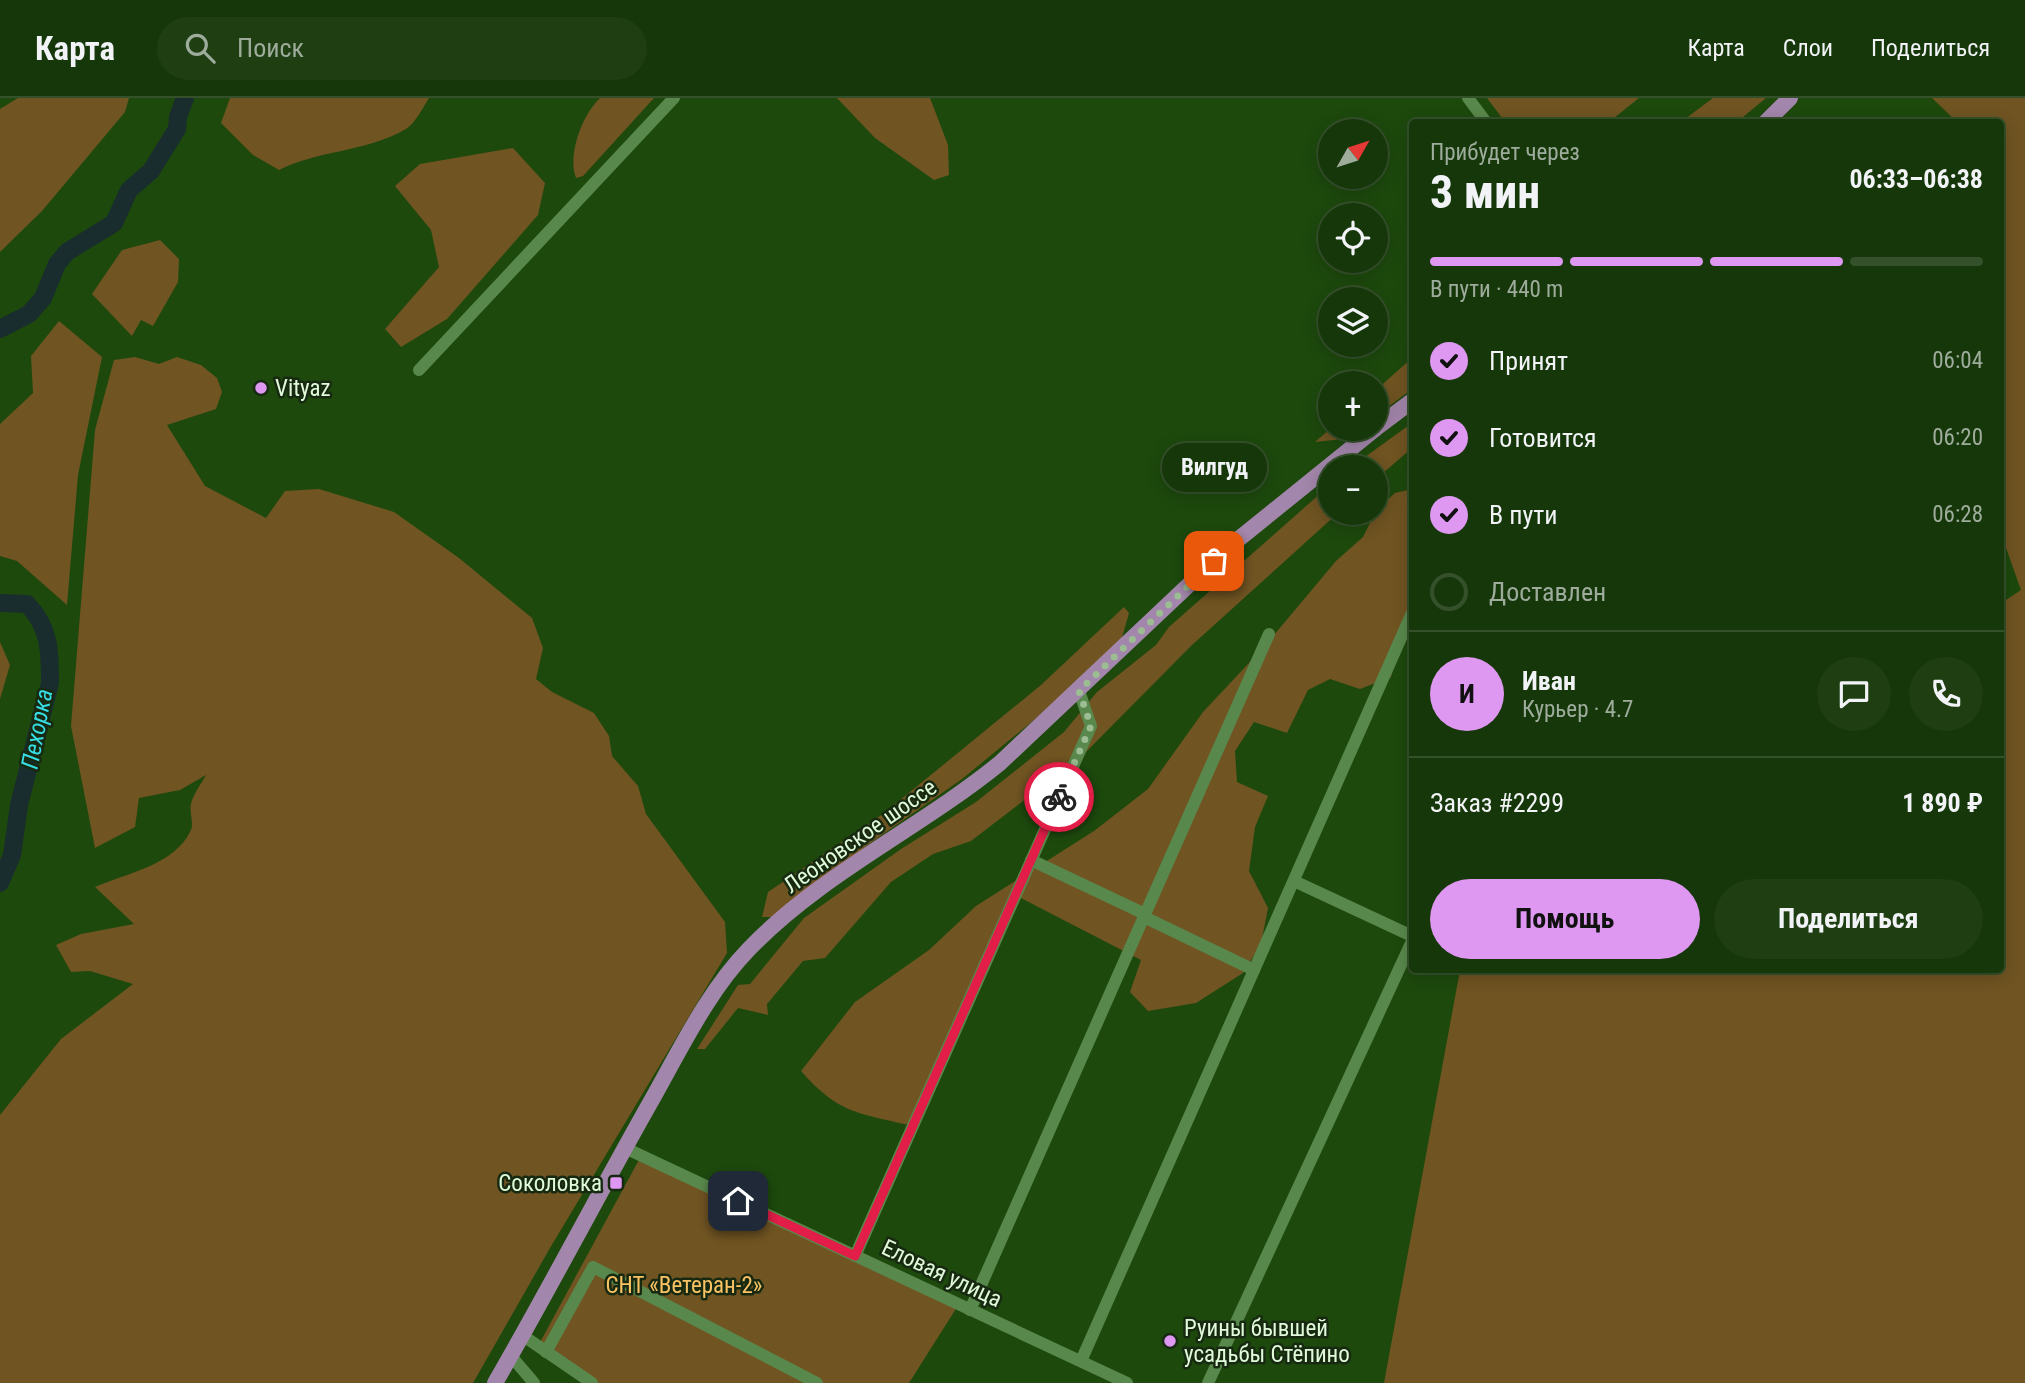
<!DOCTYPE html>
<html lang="ru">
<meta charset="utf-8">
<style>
:root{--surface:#16370a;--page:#1f3f13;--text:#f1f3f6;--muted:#9eac9c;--line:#35512b;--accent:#df98f1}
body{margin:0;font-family:"Roboto Condensed",sans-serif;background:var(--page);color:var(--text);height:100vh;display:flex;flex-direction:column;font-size:26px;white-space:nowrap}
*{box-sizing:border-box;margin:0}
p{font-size:23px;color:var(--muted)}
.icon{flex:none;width:38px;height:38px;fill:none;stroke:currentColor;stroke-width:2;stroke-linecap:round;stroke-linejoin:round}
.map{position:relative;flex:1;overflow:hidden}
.drawer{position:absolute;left:1409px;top:21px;width:595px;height:854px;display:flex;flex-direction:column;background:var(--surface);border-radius:7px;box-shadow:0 4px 18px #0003,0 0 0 2px var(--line)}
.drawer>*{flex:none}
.needle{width:46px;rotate:51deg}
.fabs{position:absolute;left:1318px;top:21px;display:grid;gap:14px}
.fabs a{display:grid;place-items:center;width:70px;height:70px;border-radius:50%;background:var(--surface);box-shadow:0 4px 18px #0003,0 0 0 2px var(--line);font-size:35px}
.pin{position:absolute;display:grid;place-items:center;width:60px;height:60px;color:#fff;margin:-30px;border-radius:14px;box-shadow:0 4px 10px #0006}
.courier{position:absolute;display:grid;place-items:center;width:70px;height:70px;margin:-35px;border:5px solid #e11d48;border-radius:50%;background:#fff;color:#222;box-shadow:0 2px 9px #0007}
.bubble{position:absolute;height:49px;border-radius:24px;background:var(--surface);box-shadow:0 4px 18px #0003,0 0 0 2px var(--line);font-size:23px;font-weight:700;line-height:49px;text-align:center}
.summary em{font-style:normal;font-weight:700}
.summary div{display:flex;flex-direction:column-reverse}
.summary{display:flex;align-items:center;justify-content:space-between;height:119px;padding:0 21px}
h1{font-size:46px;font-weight:700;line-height:52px}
.bar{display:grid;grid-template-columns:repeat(4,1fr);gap:10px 7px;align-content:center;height:84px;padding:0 21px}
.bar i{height:9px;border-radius:5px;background:var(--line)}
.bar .current{background:var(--accent)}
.bar p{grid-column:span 4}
.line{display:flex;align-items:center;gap:18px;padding:0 21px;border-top:2px solid var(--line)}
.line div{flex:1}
.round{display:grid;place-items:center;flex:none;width:74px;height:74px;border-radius:37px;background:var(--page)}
ol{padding:0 21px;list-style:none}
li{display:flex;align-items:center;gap:21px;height:77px}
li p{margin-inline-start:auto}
li .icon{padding:7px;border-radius:50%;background:var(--accent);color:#111;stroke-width:4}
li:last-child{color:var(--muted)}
li i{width:38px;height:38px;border:4px solid var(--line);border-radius:50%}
.button{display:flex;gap:14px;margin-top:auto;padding:14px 21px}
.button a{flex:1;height:80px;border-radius:42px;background:var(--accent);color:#111;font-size:28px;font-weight:700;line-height:80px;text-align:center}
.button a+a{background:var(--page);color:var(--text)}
header{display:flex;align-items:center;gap:42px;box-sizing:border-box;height:98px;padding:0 35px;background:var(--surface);border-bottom:2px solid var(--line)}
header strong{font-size:33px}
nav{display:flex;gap:38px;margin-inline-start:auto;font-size:24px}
.search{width:490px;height:63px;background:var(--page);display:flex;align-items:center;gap:18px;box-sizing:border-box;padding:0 24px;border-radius:38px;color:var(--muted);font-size:26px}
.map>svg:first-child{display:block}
.green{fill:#705422}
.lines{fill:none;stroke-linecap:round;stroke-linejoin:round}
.river{stroke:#192d2e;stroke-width:18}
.minor{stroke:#59884c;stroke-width:12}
.major{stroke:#a386ab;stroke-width:16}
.done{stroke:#9cbd92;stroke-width:7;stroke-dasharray:0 12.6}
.route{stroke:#e11d48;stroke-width:9}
.poi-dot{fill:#df98f1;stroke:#172a11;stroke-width:2.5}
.labels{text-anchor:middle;stroke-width:5;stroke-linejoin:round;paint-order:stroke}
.poi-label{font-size:23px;fill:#e1fbda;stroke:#172a11;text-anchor:start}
.street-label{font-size:23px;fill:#e1fbda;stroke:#172a11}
.park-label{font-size:23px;fill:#fac263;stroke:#172a11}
.water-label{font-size:24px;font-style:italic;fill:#36dde4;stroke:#172a11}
</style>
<header>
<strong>Карта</strong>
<div class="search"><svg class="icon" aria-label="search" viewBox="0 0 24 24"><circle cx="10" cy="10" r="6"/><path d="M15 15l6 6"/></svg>Поиск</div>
<nav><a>Карта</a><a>Слои</a><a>Поделиться</a></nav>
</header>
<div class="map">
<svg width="2025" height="1285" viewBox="0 0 2025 1285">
<rect width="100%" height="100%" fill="#1d490d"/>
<g class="green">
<path d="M18 0H129L125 14 42 113 0 154V11Z"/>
<path d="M230 0H429C423 9 415 26 406 31 367 54 318 52 279 72L253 57 221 25Z"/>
<path d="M600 0H654L583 78 576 80C567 57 582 17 600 0Z"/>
<path d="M837 0H930L948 47 949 77 934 82 875 40Z"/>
<path d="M1487 0H1639L1609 24H1505Z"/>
<path d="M1713 0H1766L1737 24H1681Z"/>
<path d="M1932 0H2025V1285H1384L1460 872H2000V506L2021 492 2000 433V24H1957Z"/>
<path d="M513 50 545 85 538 117 447 221 401 249 385 231 439 169 431 132 395 88 420 66Z"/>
<path d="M160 142 179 161 178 184 153 228 141 222 132 238 92 196 122 152Z"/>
<path d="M59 223 102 259 78 377 67 507 17 463 0 458V326L33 295 31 258Z"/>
<path d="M135 259 159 266 177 259 201 267 217 280 222 294 216 311 167 327 205 388 266 420 285 393 319 391 394 414 459 460 532 520 543 550 536 581 552 594 594 615 609 638 612 658 638 688 646 716 725 824 727 855 550 1150 473 1285H0V1017L61 941 133 886 90 873 71 874 56 847 81 836 134 826 95 789C127 775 175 767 191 732 194 724 189 714 191 706 193 696 202 685 206 677L180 692 139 700 135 729 95 750 71 628 95 332 114 262Z"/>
<path d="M1412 260V291L1376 318V292Z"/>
<path d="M1412 325V350L1376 381V369H1351Z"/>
<path d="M1330 331H1358L1343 341 1315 344Z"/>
<path d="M1330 387V415H1338L1192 547 1082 658 971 743 933 756 891 784 825 860 803 863 767 906 768 917 738 910 705 951H697L738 887 750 886 804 820 901 751 976 704 1064 634 1097 594 1156 547 1169 529Z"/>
<path d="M1412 391V530L1400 545 1391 579 1360 591 1330 581 1308 592 1287 635 1254 624 1235 653 1237 684 1268 698 1255 729 1249 773 1268 810 1261 846 1243 875 1196 905 1148 913 1130 894 1141 862 1017 798 909 1027C857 1015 838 1015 801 973L855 904 929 852 976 808 1094 733 1148 691 1203 614 1264 549 1336 463 1363 439 1376 413 1395 395Z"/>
<path d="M1124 509 1129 515 1121 543 1034 622 962 681 869 746 776 819H762L768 794 883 716 1041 587Z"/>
<path d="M0 544 10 567 0 601Z"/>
<path d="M641 1058 959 1206 909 1285H592L538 1248Z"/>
</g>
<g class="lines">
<g class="river">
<path d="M0 231 29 216 43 200 57 166 67 154 114 125 129 92 151 73 177 31 178 19 185 0"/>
<path d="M0 505 27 506C50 529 50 554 50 585L19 707 12 757 0 785"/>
</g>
<g class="minor">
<path d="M1468 0 1486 24"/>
<path d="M419 272 674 0"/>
<path d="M1031 762 1145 816"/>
<path d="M1294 783 1412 838"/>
<path d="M1144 819 1254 872"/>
<path d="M625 1050 1127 1285"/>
<path d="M855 1158 1091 628 1079 593"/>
<path d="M970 1212 1269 536"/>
<path d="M522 1237 592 1285"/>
<path d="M546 1254 593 1169 817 1285"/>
<path d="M511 1258 534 1285"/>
<path d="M1081 1263 1412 515"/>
<path d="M1208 1285 1412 843"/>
</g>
<g class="major">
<path d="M1766 24 1790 0"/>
<path d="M1376 330 1412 303"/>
<path d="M495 1285C550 1190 600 1093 654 998 682 948 709 892 749 851 821 776 919 731 1000 665L1230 448 1375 331"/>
</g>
</g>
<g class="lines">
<path class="done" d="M1059 699 1091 628 1079 593 1214 463"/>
<path class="route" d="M738 1103 855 1158 1059 699"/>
</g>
<g class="poi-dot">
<circle cx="261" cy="290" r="7"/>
<rect x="609" y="1078" width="14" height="14" rx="3.5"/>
<circle cx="1170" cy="1243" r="7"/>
</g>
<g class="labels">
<g class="poi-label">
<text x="275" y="298">Vityaz</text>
<text x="602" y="1093" text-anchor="end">Соколовка</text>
<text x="1184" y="1238">Руины бывшей<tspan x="1184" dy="26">усадьбы Стёпино</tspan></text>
</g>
<g class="street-label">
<text transform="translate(860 738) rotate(-35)" y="8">Леоновское шоссе</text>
<text transform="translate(942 1175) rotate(25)" y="8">Еловая улица</text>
</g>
<g class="park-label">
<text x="684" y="1195">СНТ «Ветеран-2»</text>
</g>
<g class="water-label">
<text transform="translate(37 631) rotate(-79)" y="8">Пехорка</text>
</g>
</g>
</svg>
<div class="fabs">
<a><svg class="needle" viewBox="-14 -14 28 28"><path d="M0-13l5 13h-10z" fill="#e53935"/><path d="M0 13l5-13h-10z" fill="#9eac9c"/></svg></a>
<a><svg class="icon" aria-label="locate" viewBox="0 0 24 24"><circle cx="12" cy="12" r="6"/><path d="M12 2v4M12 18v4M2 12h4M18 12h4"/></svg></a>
<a><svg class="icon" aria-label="layers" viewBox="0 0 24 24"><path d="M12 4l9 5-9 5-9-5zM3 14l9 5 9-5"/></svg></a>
<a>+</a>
<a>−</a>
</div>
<div class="pin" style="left:1214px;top:463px;background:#ea580c"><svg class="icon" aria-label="bag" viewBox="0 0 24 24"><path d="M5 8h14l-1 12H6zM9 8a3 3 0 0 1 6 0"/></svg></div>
<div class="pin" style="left:738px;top:1103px;background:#1f2937"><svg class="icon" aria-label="home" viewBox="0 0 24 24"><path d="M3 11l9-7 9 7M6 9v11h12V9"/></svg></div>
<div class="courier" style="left:1059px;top:699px"><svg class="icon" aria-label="bike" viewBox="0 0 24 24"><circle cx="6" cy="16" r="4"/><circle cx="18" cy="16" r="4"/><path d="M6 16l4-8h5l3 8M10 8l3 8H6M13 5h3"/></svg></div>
<div class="bubble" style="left:1162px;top:345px;width:105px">Вилгуд</div>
<section class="drawer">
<div class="summary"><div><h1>3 мин</h1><p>Прибудет через</p></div><em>06:33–06:38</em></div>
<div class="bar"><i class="current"></i><i class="current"></i><i class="current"></i><i></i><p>В пути · 440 m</p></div>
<ol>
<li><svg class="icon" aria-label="check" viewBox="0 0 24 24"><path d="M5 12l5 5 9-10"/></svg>Принят<p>06:04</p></li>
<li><svg class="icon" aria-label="check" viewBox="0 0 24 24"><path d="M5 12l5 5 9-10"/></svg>Готовится<p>06:20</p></li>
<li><svg class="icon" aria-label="check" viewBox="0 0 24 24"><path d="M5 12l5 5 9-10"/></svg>В пути<p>06:28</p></li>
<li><i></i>Доставлен</li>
</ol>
<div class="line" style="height:126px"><b class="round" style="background:var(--accent);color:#111">И</b><div><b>Иван</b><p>Курьер · 4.7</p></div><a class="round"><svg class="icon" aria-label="chat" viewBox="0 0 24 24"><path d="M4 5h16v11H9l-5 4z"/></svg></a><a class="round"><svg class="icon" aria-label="phone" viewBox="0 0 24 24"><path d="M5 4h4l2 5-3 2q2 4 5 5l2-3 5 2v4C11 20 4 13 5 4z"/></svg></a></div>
<div class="line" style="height:91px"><div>Заказ #2299</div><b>1 890 ₽</b></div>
<div class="button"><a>Помощь</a><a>Поделиться</a></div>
</section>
</div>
